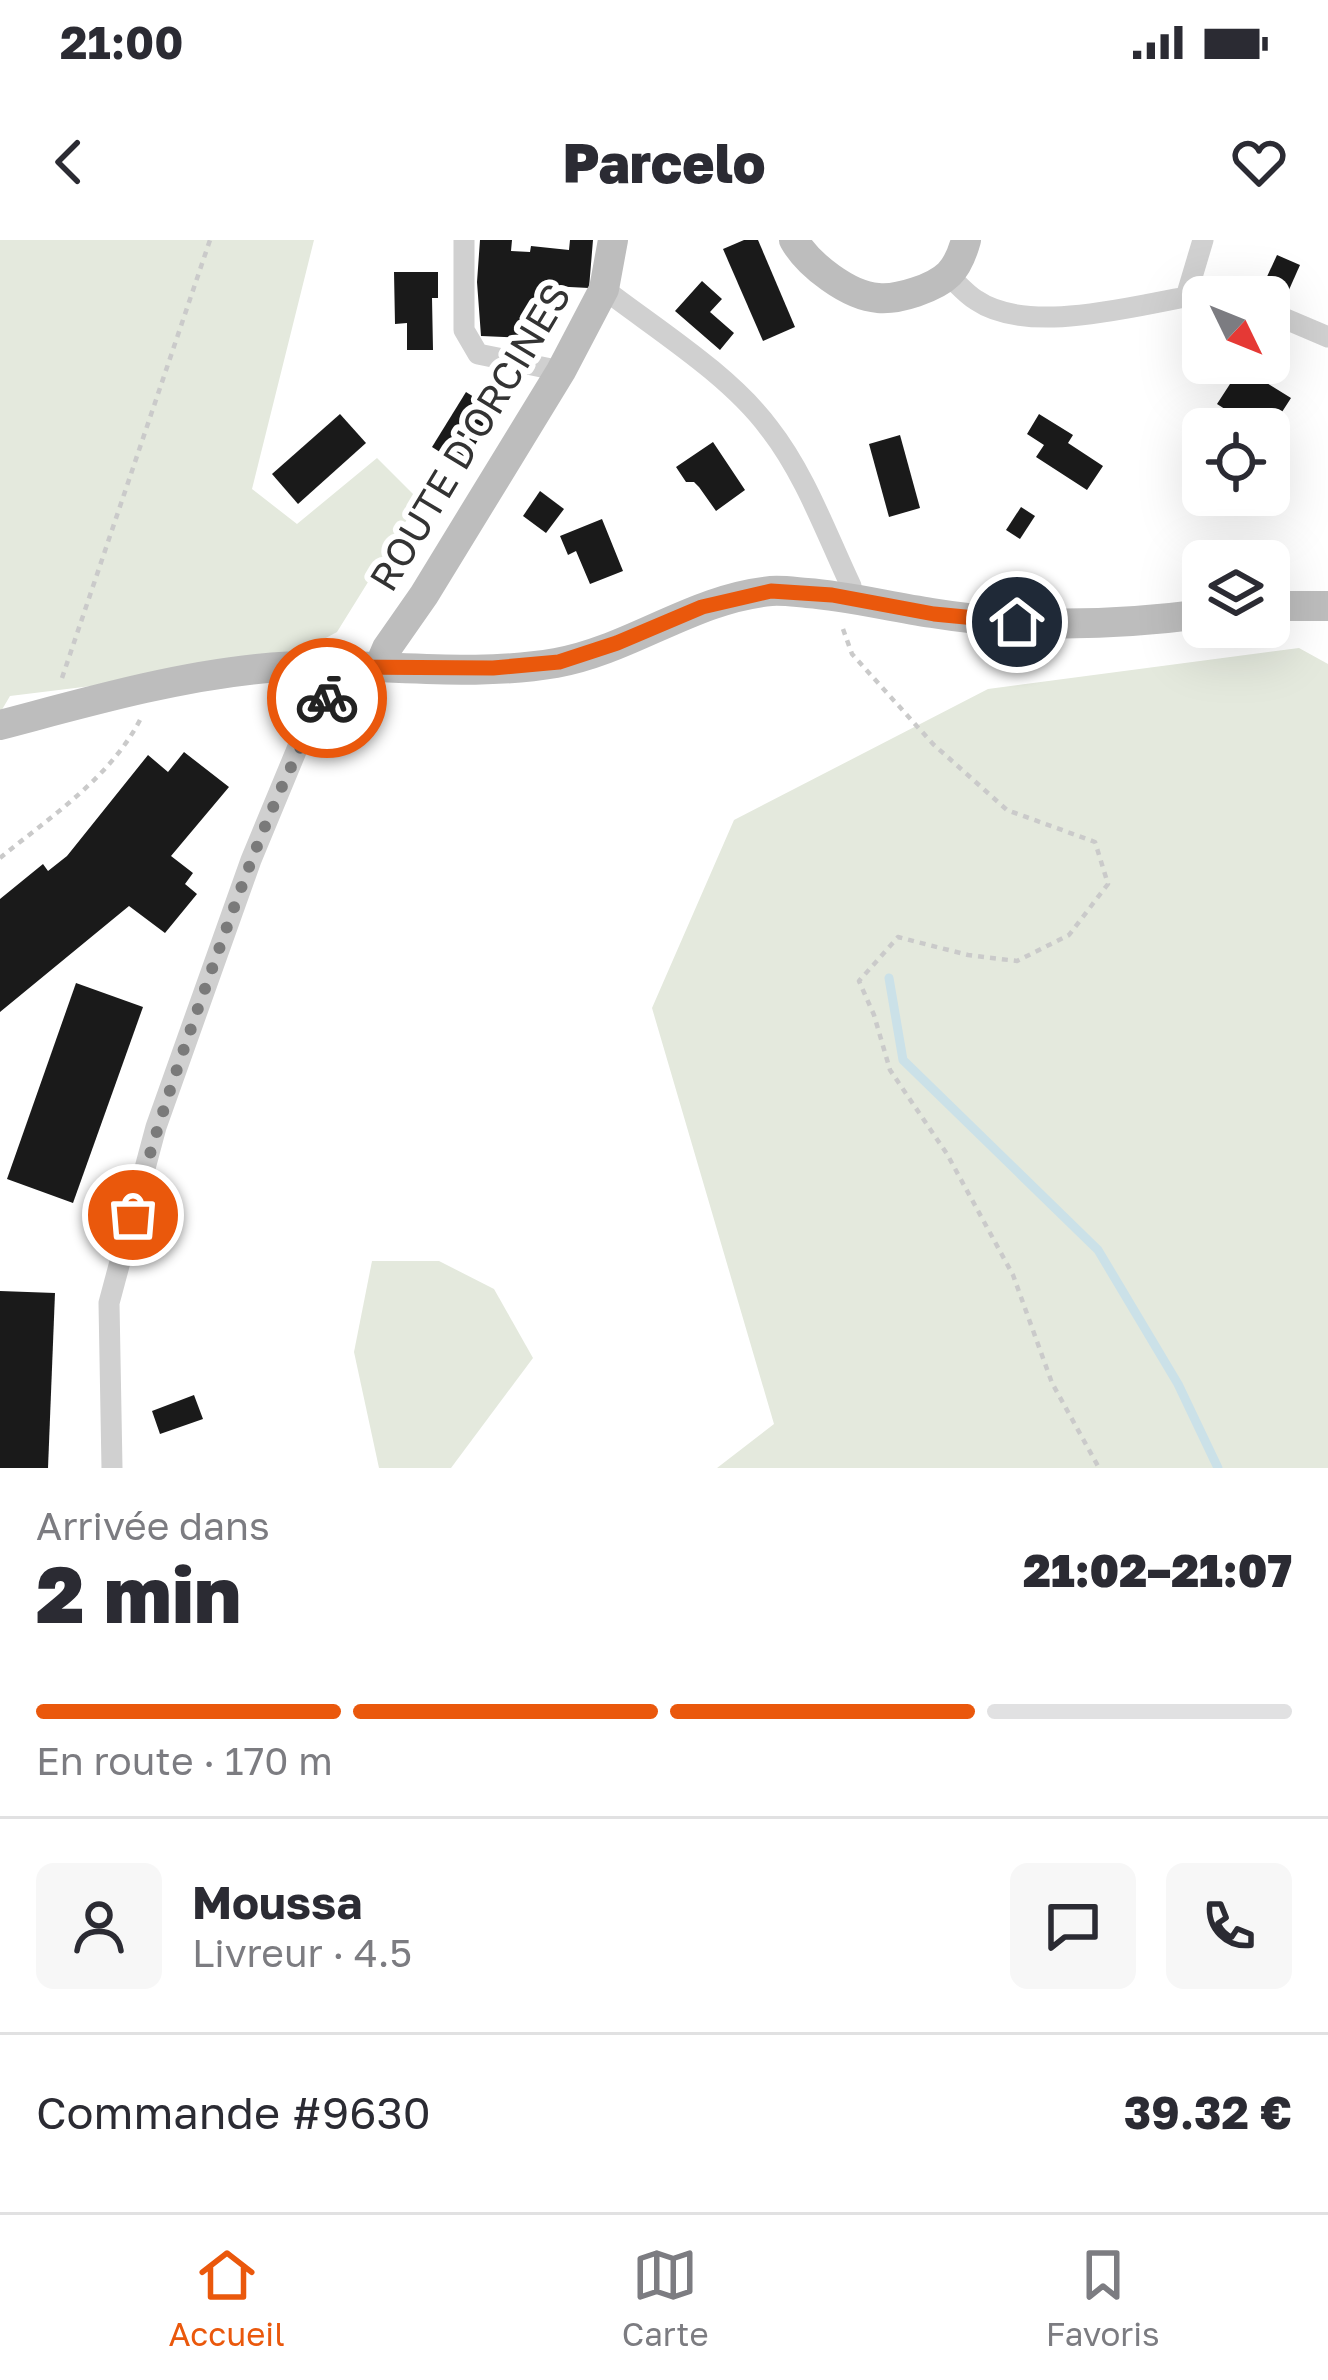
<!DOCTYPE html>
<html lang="fr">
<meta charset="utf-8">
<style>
:root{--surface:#fff;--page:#f7f7f7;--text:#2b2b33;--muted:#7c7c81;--line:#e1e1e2;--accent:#ea580c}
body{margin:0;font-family:"Golos Text",sans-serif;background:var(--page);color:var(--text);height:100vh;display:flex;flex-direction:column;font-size:45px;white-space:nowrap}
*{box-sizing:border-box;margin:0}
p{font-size:39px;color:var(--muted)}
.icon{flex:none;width:66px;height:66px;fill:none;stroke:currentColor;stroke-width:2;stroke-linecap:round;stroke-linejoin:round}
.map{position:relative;height:1228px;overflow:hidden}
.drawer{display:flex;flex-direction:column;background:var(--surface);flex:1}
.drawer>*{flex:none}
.needle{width:78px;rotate:133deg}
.tools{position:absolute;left:1182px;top:36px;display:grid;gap:24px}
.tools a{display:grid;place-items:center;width:108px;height:108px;border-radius:18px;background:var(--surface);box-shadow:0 12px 48px #0002;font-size:60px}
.pin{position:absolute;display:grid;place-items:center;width:102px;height:102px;color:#fff;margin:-51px;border:6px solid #fff;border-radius:50%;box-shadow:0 3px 12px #0007}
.courier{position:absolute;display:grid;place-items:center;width:120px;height:120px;margin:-60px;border:9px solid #ea580c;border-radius:50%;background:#fff;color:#222;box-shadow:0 3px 15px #0007}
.head em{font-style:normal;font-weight:800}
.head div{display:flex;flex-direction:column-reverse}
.head{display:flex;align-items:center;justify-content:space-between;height:204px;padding:0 36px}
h1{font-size:78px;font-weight:800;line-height:90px}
.bar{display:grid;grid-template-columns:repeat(4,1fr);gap:18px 12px;align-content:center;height:144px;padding:0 36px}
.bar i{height:15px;border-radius:9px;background:var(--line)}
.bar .current{background:var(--accent)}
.bar p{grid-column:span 4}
.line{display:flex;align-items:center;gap:30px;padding:0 36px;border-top:3px solid var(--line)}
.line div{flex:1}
.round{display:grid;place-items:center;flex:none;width:126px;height:126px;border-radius:18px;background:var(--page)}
.status{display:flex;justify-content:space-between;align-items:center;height:84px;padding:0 60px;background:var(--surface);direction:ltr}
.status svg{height:33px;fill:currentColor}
header{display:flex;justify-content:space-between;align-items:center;height:156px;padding:0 36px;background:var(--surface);font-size:54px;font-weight:800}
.dock{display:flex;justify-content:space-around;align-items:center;height:168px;border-top:3px solid var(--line);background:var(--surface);font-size:33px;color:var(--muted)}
.dock a{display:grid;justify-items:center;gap:6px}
.dock .current{color:var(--accent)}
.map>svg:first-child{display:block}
.green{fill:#e4e9dd}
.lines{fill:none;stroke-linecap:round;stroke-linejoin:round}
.stream{stroke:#cbe1e8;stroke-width:9}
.building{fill:#1a1a1a}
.path{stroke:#cacaca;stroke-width:4.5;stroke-dasharray:6 6;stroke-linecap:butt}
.street{stroke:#d0d0d0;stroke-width:21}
.secondary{stroke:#bdbdbd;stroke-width:30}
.done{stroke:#7a7a7a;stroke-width:12;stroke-dasharray:0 21.6}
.route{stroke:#ea580c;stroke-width:15}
.labels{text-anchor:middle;stroke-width:12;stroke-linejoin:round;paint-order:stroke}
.street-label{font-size:39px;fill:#333;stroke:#fff}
</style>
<div class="status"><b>21:00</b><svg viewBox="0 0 49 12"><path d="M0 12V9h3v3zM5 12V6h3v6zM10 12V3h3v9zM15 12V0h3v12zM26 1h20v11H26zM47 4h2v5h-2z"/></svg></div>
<header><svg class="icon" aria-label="back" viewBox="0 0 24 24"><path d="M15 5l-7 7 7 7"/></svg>Parcelo<svg class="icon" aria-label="heart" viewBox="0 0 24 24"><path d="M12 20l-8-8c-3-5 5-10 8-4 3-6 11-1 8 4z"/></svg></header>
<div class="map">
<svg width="1328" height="1228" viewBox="0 0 1328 1228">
<rect width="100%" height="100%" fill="#fff"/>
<g class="green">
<path d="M0 0H314L252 249 297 284 377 218 419 260 337 392 279 423 10 456 0 473Z"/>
<path d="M1299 408 1328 424V1228H717L774 1184 652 768 734 580 988 449Z"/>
<path d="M372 1021H439L494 1049 533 1118 451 1228H379L354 1112Z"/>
</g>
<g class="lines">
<path class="stream" d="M889 738 903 820 1098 1010 1178 1144 1218 1228"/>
</g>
<g class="building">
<path d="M480 0H512L511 11 530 12 531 6 569 10 570 0H593L589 48 550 46 545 99 481 96 477 42Z"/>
<path d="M744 0H758L795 87 763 101 723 9Z"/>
<path d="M1277 15 1300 25 1288 52 1265 41Z"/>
<path d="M394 32H438V58H432L433 110H407V83L395 84Z"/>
<path d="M702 41 722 59 710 72 734 93 720 110 675 71Z"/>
<path d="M1241 127 1291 158 1271 189H1251L1253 187 1217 164Z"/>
<path d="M466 152 496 171 462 226 432 207Z"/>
<path d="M340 174 366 203 298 264 272 234Z"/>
<path d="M1039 174 1073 195 1068 203 1103 226 1087 250 1036 217 1044 205 1027 194Z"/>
<path d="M900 195 920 268 889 277 869 204Z"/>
<path d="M713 202 745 250 716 271 699 247 694 242H686L676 227Z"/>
<path d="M540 251 564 269 546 293 523 276Z"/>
<path d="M1021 267 1035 276 1020 299 1006 290Z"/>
<path d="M602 279 623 331 590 344 576 311 568 315 560 296Z"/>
<path d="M184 512 229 547 171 616 193 633 185 644 197 654 165 693 129 666 0 772V659L43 624 48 631 67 616 148 515 168 532Z"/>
<path d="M76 743 143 767 73 963 7 939Z"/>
<path d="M0 1051 55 1053 48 1228H0Z"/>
<path d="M194 1155 203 1179 160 1194 152 1171Z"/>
</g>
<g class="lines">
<g class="path">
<path d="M843 389 852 414 933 504 1007 570 1095 602 1108 644 1069 695 1017 721 968 715 898 697 859 741 874 775 890 830 947 914 1013 1035 1052 1143 1099 1228"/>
<path d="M62 438 210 0"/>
<path d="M0 618C50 577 109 539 140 480"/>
</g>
<g class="street">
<path d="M464 0V90L478 114 561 131"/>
<path d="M948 35C957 43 966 54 976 60 1027 95 1129 67 1186 57H1203"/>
<path d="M604 49C656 89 730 135 769 188 805 234 826 293 851 346L853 358"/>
<path d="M1186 57 1203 0"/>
<path d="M1269 72 1328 97"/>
<path d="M112 1228 109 1063 156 887 251 620 297 509 344 427"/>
</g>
<g class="secondary">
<path d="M794 0C808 25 849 56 878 58 898 60 935 48 949 34 958 25 963 11 966 0"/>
<path d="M1269 366H1328"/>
<path d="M379 427 387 408 424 355 561 131 604 49 613 0"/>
<path d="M0 485C84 463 170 438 257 429 356 418 457 440 556 423 630 410 694 358 771 351 782 350 795 352 807 353 849 356 890 367 932 373 1023 388 1112 386 1203 374"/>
</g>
</g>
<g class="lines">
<path class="done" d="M133 975C156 886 187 799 218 712 249 625 280 539 327 458"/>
<path class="route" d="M327 458 344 427 493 428 559 422 617 403 702 367 771 351 832 355 934 374 1017 382"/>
</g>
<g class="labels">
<g class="street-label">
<text transform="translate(470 197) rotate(-59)" y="14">ROUTE D'ORCINES</text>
</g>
</g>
</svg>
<div class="tools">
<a><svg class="needle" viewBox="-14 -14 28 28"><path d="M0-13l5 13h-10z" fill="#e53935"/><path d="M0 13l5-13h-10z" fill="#7c7c81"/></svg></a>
<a><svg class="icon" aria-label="locate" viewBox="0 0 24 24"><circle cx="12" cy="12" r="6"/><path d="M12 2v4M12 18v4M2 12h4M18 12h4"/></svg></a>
<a><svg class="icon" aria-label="layers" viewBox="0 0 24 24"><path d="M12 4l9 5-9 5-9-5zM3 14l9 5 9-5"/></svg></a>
</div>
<div class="pin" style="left:133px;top:975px;background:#ea580c"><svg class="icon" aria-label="bag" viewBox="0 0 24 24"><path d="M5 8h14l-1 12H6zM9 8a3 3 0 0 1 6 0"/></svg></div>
<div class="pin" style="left:1017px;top:382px;background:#1f2937"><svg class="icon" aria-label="home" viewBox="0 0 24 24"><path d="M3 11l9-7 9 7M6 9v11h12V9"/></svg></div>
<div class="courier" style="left:327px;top:458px"><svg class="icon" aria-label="bike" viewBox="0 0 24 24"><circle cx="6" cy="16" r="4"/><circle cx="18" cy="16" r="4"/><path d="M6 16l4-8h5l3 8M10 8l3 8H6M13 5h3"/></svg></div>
</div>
<section class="drawer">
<div class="head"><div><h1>2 min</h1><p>Arrivée dans</p></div><em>21:02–21:07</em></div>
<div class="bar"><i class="current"></i><i class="current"></i><i class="current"></i><i></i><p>En route · 170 m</p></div>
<div class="line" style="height:216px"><a class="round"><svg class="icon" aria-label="person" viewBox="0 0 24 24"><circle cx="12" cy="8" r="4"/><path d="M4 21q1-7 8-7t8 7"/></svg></a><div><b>Moussa</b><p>Livreur · 4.5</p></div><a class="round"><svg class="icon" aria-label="chat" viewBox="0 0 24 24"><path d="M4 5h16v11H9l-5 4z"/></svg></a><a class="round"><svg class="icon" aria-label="phone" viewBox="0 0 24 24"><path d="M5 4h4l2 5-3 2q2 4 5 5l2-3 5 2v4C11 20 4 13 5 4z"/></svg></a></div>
<div class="line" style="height:156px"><div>Commande #9630</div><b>39.32 €</b></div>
</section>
<nav class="dock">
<a class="current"><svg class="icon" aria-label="home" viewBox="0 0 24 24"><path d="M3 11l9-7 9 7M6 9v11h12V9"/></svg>Accueil</a>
<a><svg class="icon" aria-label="map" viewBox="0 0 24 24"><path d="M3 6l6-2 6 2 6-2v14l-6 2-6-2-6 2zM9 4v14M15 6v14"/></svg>Carte</a>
<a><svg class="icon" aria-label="saved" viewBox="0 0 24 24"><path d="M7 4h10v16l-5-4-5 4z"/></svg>Favoris</a>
</nav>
